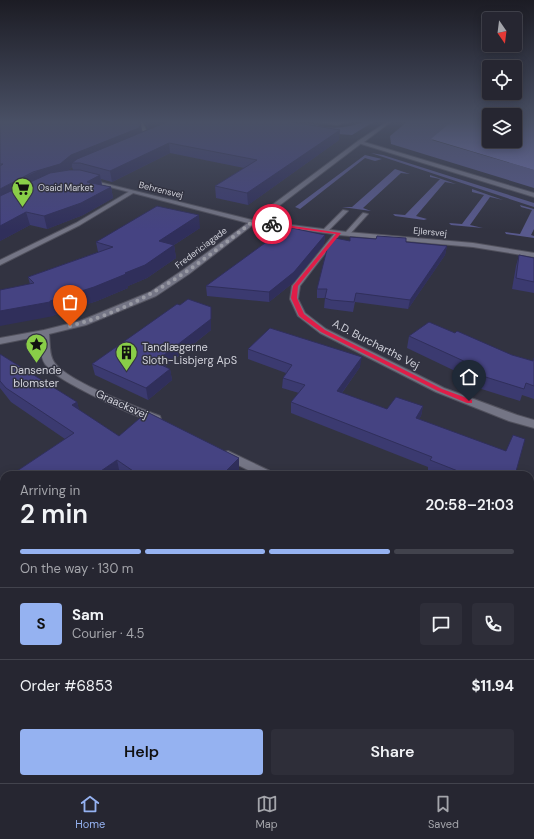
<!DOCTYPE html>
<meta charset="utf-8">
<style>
:root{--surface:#262631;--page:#2e2e39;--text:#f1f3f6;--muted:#a4a5ab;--line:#42434d;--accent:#95b2f1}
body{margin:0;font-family:"DM Sans",sans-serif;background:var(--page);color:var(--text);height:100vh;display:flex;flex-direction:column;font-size:15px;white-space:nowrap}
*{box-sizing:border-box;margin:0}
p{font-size:13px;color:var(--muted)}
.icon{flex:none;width:22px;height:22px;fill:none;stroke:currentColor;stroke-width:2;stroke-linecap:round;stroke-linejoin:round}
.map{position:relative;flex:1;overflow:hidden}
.side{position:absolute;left:0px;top:471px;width:534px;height:312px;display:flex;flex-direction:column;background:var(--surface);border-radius:12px 12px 0 0;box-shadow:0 2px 10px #0003,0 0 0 1px var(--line)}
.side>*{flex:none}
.needle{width:26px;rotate:166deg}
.fabs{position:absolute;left:482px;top:12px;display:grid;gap:8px}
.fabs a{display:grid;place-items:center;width:40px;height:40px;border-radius:4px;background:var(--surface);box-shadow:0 2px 10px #0003,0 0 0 1px var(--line);font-size:20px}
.pin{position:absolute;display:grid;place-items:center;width:34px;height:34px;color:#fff;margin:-41px -17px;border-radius:50% 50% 50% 0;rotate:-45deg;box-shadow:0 0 4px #0007}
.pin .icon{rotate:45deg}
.courier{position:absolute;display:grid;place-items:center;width:40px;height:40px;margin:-20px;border:3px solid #e11d48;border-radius:50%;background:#fff;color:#222;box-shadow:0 1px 5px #0007}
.summary em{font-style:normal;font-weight:600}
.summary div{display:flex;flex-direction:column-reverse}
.summary{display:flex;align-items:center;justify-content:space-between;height:68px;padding:0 20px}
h1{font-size:26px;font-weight:600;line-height:30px}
.bar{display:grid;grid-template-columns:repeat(4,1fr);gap:6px 4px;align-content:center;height:48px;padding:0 20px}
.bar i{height:5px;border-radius:3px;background:var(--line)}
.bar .selected{background:var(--accent)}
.bar p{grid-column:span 4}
.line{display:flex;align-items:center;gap:10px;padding:0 20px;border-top:1px solid var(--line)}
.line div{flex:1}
.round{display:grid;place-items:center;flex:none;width:42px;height:42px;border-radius:4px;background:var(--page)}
.primary-button{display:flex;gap:8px;margin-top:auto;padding:8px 20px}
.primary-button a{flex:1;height:46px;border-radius:4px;background:var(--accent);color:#111;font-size:16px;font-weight:600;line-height:46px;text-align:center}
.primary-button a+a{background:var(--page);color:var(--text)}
.dock{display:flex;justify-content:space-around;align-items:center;height:56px;border-top:1px solid var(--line);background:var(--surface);font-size:11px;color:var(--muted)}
.dock a{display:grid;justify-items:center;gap:2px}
.dock .selected{color:var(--accent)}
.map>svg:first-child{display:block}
.green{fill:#58598d}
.water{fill:#7273b7}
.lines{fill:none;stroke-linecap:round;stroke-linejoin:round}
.service-casing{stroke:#51515d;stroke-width:2}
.minor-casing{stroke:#51515d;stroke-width:2}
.secondary-casing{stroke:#51515d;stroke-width:2}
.service{fill:#747585;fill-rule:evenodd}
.minor{fill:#747585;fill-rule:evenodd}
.secondary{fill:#747585;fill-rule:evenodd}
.wall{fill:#3b3a70;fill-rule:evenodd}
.shaded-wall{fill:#302f5b}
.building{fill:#454382;stroke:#302f5b}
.route{fill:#e11d48}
.done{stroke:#999aa4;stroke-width:4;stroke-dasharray:0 7.2}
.labels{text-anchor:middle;stroke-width:3;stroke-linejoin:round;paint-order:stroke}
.far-poi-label{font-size:9px;fill:#d0d1da;stroke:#323341;text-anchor:start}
.far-street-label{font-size:9px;fill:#d0d1da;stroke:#323341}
.street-label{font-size:11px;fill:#d0d1da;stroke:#323341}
.poi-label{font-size:11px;fill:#d0d1da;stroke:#323341;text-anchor:start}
</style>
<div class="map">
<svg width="534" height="783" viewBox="0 0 534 783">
<rect width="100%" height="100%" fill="#323341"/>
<g class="green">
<path d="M366 121H375L352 135 338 134 340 133 297 125C307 122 315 125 325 127 339 129 354 126 366 121Z"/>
<path d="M408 121H452L432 140 534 170V188L391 144 390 136Z"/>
<path d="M371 153 383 155 534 203V207Z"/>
<path d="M365 155 382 159 375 161 365 158 300 209 295 207Z"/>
<path d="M395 169 410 174 401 173 363 208 371 211 342 207H352Z"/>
<path d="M430 175 456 184 445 182 416 216 427 219 424 220 395 216 393 214 405 215 440 179 430 177Z"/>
<path d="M472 189 503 200 490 197 470 225 483 228 451 225 449 223 462 224 484 195 472 192Z"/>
<path d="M520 205 534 209V229L531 235 534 236V238L506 234 505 232 520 234 532 210 521 207Z"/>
<path d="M0 481 4 486V764L0 765Z"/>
</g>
<path class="water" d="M452 121H489V141H515V121H534V170L431 139Z"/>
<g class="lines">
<defs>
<g id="service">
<path d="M311 121 337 122 353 121 337 125Z"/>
<path d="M130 191 135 192 80 225 0 265V260L76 223Z"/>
<path d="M343 210 348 211 327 232H323V230Z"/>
<path d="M363 213 368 214 349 235H345V233Z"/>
</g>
<g id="minor">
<path d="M138 121H142L148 134 145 139 141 138 144 134Z"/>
<path d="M358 141 363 142 259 221 347 232 473 243 534 253V257L473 247 339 235 300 286 298 299 305 313 326 329 444 388 517 415 534 420V428L509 421 436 392 320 333 298 316 290 299 292 286 334 234 254 224 189 274 156 296 86 325 49 334C50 342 49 355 54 362 68 382 135 406 160 416L161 419 160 422C148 425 77 388 64 380 56 375 50 370 45 364 40 357 41 345 40 336L0 344V338L44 330 80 321 150 292 183 270 248 223 87 181V179L252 220Z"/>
<path d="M228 451 272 472 274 475H258L224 458 222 455 224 452Z"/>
<path d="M530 599 534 601V615L530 613Z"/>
<path d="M86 779H104L105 783H87Z"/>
</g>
<path id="secondary" d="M388 121H392L364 142 534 193V197L358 143V141Z"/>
</defs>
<use href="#service" class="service-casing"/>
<use href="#minor" class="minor-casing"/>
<use href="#secondary" class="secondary-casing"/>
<use href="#service" class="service"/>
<use href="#minor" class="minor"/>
<use href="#secondary" class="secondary"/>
</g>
<g class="wall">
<path d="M0 121 141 124 142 132 148 129 143 121H286L339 140 248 205 216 198 215 186 244 168 170 153 112 182 101 179 102 185 111 187 113 198 83 215 47 229 30 225 0 241ZM72 167 73 170H68L71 168Z"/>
<path d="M200 228 174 245 176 258 147 278 128 286V288L97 301 54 315V316L30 284 28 277 98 252 96 242Z"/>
<path d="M325 235 324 244 294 282 269 302 207 296 206 286Z"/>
<path d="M350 241 406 242 447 246 445 255 408 309 355 302 353 312 330 309 324 308 325 298H317V289Z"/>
<path d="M519 255 534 258V293L512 289 516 266Z"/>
<path d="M180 305 211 307V330L165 367 170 369 172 380 148 400 95 375 92 364Z"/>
<path d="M455 333 512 355 533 361 534 358V399L522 395 520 401 472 386 474 380 407 348 409 336Z"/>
<path d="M248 349 360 367 342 393 387 409 423 406 421 416 419 419 515 475H439L428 471V467L291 413V402L299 393 282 388 283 378 286 373 248 359Z"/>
<path d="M0 354 77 402 79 410 119 436 239 458V472L236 475H122L120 474 118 475H11L65 439 11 402 0 388Z"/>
<path d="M534 656V675L530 672V668Z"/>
</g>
<g class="shaded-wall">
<path d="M156 121H181L149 133 148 123Z"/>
<path d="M141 124 142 134 72 163V167L62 176 0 202V189L71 155Z"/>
<path d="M340 130 339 140 248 205 247 193Z"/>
<path d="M169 143 170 153 112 182 110 171Z"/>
<path d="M100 175 102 187 87 182Z"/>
<path d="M111 187 113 198 83 215 47 229 44 216Z"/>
<path d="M26 212 30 225 0 241V226Z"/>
<path d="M199 215 200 228 160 254 159 241Z"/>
<path d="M325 235 324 244 294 282 269 302V292Z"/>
<path d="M174 245 176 258 147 278 128 286V288L97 301 54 315V316L0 326V311L50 301 125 273Z"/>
<path d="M447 246 445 255 408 309 410 300Z"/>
<path d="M211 307V330L157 373 155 362Z"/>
<path d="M362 357 360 367 336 401 337 391Z"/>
<path d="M170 369 172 380 148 400 146 388Z"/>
<path d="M77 402 81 416 72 405Z"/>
<path d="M423 406 421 416 413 428 416 418Z"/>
<path d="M239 458V472L236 475H222Z"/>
<path d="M117 460 120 474 118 475H95Z"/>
</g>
<g class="building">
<path d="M0 121H140L141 124 139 128 71 155 60 164 33 172 0 189V166L3 164H0Z"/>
<path d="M147 121H156L148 123Z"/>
<path d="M169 121H286L340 130 247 193 215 186 257 160 169 143 110 171 80 163H72L77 159Z"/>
<path d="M69 170H80L100 175 87 182 111 187 81 203 44 216 26 212 0 226V196L50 173Z"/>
<path d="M157 206 199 215 159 241 174 245 145 265 125 273 126 274 94 287 50 301V302L0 311V290L34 283 28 277 113 247 96 242Z"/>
<path d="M287 227 325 235 294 272 269 292 206 286Z"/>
<path d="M377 236 406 238V242L447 246 410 300 356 293 354 302 331 300 325 298 327 289H317L328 245 335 238 350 241V237L376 239Z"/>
<path d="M519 255 534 258V282L516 278Z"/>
<path d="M188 299 211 307V319L155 362 170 369 146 388 92 364 177 304 180 305Z"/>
<path d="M429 322 455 333 457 331 512 355 533 361 534 358V386L526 383 524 389 476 374 479 368 409 336Z"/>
<path d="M270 328 362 357 337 391 387 409 396 397 423 406 416 418 506 451 513 435 525 439 515 475H468L430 460 432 457 291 402 305 385 283 378 292 365 248 349Z"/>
<path d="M0 354 77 402 72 405 119 436 147 412 239 458 222 475H139L117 460 95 475H11L74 433 6 388 0 381Z"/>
<path d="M530 497 534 498V528L530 540Z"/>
<path d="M530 679 534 680V723L530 735Z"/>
<path d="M213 779H236L237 783H214Z"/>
<path d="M339 779H390L396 783H337Z"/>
</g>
<linearGradient id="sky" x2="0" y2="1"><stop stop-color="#1c1c24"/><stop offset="0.53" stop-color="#495065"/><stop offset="1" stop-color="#495065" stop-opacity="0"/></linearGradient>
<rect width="534" height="230" fill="url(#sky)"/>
<path class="route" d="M272 223 341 233 298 286 297 298 304 314 325 330 442 389 472 400V403H467L438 391 321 332 299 316 291 298 293 286 336 234 270 225Z"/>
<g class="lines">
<path class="done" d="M70 326C144 307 194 268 252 222L272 224"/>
</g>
<defs>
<symbol id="supermarket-pin" viewBox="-11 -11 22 30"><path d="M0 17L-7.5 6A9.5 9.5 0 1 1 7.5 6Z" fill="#89ce48" stroke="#323341"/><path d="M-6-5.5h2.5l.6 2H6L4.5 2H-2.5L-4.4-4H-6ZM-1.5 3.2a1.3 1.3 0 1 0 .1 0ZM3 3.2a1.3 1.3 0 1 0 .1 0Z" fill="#111"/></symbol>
<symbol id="sight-pin" viewBox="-11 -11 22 30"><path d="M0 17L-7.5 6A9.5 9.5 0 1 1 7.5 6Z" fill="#89ce48" stroke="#323341"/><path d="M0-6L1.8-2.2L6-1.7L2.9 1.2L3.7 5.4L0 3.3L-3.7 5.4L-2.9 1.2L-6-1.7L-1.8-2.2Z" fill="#111"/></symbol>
<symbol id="building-pin" viewBox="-11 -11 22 30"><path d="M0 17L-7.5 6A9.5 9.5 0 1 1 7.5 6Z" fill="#89ce48" stroke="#323341"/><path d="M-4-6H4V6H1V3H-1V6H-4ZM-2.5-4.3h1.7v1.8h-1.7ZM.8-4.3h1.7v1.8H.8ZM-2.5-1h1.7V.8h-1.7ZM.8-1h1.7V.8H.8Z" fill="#111"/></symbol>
</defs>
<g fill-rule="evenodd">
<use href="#supermarket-pin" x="10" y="176" width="25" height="34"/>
<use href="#sight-pin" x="24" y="332" width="25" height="34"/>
<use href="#building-pin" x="114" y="340" width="25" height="34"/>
</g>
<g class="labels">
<g class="far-poi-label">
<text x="38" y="191">Osaid Market</text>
</g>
<g class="far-street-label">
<text transform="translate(161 190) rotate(14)" y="3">Behrensvej</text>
<text transform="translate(430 232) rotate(5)" y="3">Ejlersvej</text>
<text transform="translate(201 248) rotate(-37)" y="3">Fredericiagade</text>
</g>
<g class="street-label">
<text transform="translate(376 344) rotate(27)" y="4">A.D. Burcharths Vej</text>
<text transform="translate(122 404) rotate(24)" y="4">Graacksvej</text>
</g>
<g class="poi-label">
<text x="142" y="351">Tandlægerne<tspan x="142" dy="13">Sloth-Lisbjerg ApS</tspan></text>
<text x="36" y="374" text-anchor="middle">Dansende<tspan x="36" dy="13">blomster</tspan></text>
</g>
</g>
</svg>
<div class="fabs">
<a><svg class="needle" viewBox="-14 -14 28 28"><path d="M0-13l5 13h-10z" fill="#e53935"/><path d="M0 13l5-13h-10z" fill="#a4a5ab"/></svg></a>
<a><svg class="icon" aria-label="locate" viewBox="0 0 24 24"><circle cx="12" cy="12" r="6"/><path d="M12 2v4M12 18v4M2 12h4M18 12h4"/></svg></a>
<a><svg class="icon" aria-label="layers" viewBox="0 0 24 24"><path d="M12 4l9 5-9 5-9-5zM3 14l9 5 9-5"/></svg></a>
</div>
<div class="pin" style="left:70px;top:326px;background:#ea580c"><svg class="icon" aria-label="bag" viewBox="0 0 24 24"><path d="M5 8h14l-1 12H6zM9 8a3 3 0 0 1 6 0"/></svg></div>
<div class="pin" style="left:469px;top:401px;background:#1f2937"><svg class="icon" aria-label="home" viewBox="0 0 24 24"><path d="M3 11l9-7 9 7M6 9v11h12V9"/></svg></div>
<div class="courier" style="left:272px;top:224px"><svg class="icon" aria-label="bike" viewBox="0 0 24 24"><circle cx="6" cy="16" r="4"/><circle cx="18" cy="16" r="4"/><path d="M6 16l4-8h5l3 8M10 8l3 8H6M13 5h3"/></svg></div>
<section class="side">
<div class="summary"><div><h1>2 min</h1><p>Arriving in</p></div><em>20:58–21:03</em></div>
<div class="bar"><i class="selected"></i><i class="selected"></i><i class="selected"></i><i></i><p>On the way · 130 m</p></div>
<div class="line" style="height:72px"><b class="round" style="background:var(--accent);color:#111">S</b><div><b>Sam</b><p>Courier · 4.5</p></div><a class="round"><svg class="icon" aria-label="chat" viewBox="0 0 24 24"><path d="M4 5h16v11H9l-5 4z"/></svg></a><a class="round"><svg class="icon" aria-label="phone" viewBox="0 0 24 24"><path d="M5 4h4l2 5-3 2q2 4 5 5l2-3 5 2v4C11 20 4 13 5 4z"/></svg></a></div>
<div class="line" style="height:52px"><div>Order #6853</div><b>$11.94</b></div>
<div class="primary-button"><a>Help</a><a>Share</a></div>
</section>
</div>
<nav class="dock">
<a class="selected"><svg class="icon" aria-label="home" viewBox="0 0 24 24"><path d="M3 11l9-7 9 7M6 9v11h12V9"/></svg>Home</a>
<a><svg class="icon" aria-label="map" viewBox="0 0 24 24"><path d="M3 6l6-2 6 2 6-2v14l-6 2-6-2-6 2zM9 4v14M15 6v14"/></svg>Map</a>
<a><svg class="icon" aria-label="saved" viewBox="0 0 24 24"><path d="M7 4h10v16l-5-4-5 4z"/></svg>Saved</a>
</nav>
